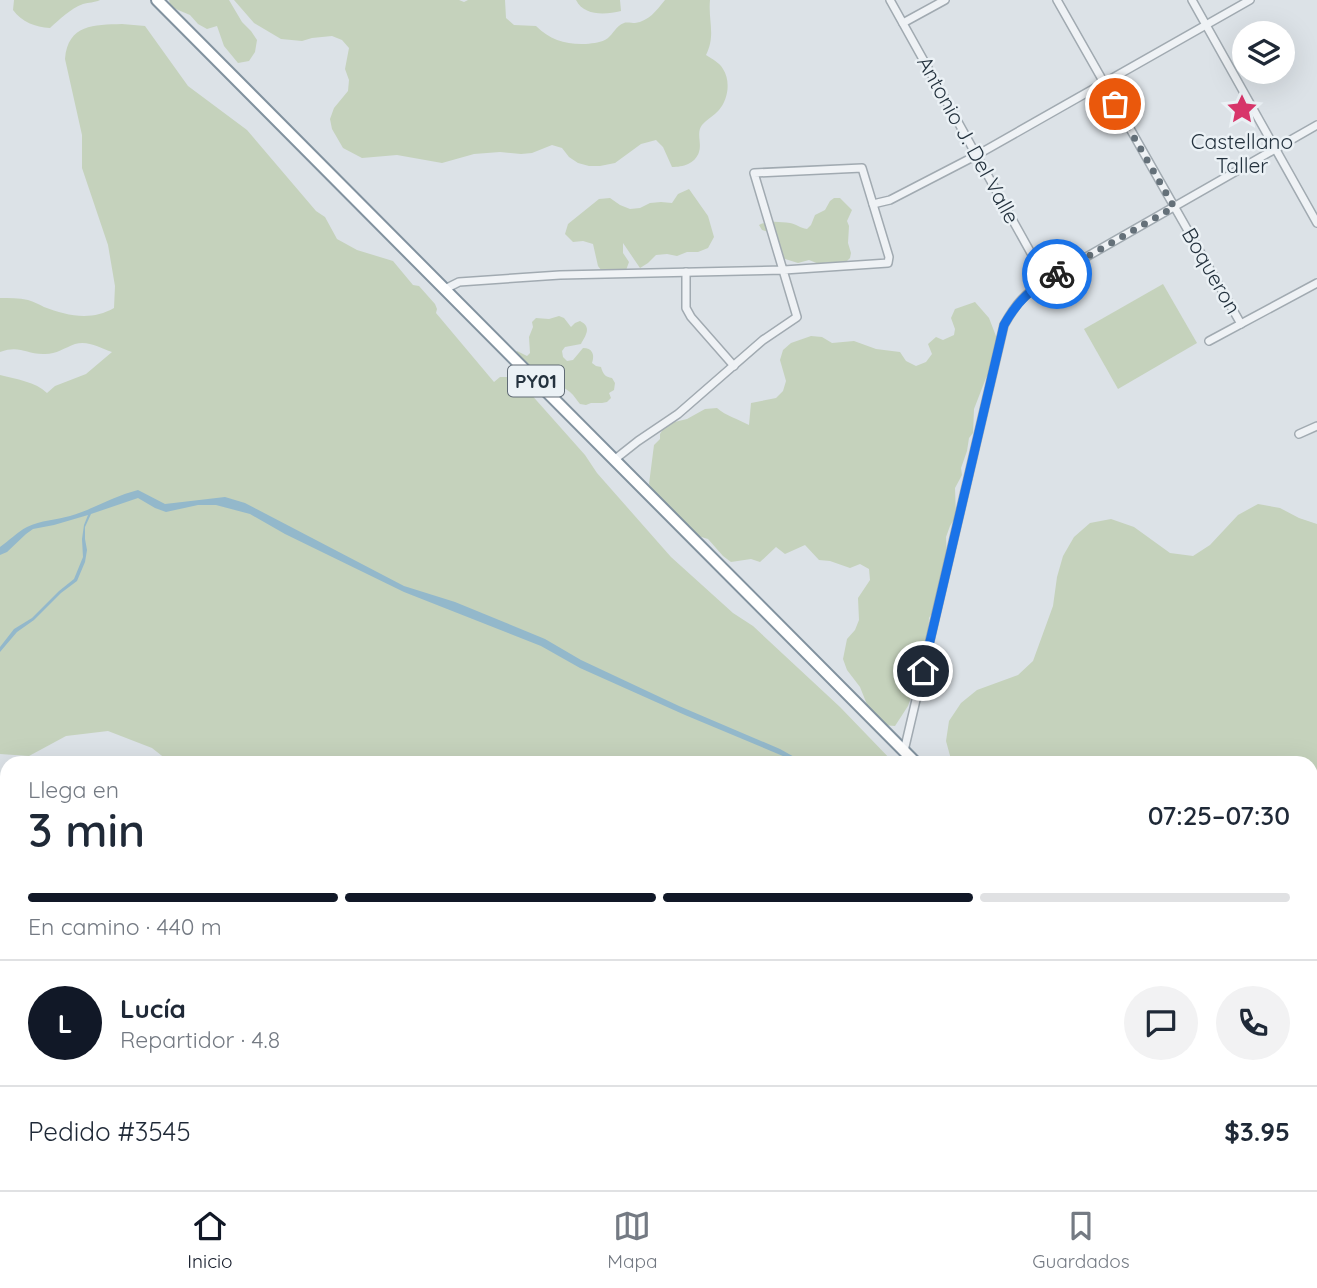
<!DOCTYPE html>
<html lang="es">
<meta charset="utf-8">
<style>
:root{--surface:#fff;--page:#f2f2f3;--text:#1f2937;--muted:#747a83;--line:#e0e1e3;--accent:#111827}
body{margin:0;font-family:Quicksand,sans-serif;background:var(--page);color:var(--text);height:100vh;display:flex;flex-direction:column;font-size:26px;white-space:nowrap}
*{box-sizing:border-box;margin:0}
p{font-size:23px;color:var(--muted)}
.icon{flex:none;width:38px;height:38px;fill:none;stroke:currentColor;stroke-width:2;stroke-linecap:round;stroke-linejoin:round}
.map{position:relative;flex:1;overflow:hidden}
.sheet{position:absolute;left:0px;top:756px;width:1318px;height:434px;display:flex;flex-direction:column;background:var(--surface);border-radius:21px 21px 0 0;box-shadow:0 7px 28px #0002}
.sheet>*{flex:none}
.buttons{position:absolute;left:1232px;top:21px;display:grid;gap:14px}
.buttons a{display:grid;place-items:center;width:63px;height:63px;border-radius:50%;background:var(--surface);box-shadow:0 7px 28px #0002;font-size:35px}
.pin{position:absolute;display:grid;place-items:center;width:60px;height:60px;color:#fff;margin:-30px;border:4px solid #fff;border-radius:50%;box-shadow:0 2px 7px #0007}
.courier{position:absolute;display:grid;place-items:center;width:70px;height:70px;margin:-35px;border:5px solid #1a73e8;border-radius:50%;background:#fff;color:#222;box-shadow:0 2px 9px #0007}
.headline em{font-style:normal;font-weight:600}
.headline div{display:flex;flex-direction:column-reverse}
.headline{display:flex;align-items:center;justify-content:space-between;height:119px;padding:0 28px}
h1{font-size:46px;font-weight:600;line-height:52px}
.bar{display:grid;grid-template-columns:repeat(4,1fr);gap:10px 7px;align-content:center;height:84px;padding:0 28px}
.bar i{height:9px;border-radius:5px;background:var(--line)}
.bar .on{background:var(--accent)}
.bar p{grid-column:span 4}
.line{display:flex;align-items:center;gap:18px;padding:0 28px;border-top:2px solid var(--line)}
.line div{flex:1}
.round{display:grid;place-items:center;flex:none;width:74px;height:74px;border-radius:37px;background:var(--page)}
.menu{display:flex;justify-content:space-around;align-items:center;height:98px;border-top:2px solid var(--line);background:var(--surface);font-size:19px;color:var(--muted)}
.menu a{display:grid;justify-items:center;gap:4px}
.menu .on{color:var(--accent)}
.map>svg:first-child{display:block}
.green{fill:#c5d2bc}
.water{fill:#93b8cb}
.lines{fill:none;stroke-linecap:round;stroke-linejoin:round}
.minor-casing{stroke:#a1aab1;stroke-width:10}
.highway-casing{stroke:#82929f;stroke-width:14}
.minor{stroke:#eff2f5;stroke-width:7}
.highway{stroke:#fff;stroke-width:10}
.done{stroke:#647079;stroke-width:7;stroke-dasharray:0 12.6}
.route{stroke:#1a73e8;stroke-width:9}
.labels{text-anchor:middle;stroke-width:5;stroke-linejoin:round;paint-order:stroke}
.shield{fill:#ebf1f5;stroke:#606b75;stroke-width:2}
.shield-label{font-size:19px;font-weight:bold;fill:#24323e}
.street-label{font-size:21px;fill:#24323e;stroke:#ebf1f5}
.poi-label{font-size:21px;fill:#24323e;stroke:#ebf1f5}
</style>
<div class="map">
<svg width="1317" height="1190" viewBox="0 0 1317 1190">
<rect width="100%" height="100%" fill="#dce2e7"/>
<g class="green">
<path d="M14 0H100C94 3 89 2 83 4 70 9 60 19 50 28 35 27 22 22 13 10Z"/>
<path d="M169 0H229L242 22 251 31 257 40 255 52 249 61 238 63 224 46 217 26 207 29 198 24 190 15 171 7Z"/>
<path d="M234 0H459L464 2 468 0H505L506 18 514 25 536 26C550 40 567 45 586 44 594 43 601 43 608 38 613 34 616 26 624 23 626 22 632 23 635 23 649 21 656 11 665 0H710C708 21 716 35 706 55 712 59 720 63 723 69 731 81 728 100 719 110 714 116 707 119 702 125 696 133 702 143 699 152 695 164 683 167 672 167L663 147 656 140 641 144 615 163 600 166H589L578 163 569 157 562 148 552 145 532 153 521 154 500 152 474 154 442 163 397 155 362 158 343 148 332 129 330 119 334 108 348 91 349 80 345 69 349 48 342 40 332 36 312 38 302 41 281 39 254 23Z"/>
<path d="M576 0H620L621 11C605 15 584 16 576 0Z"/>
<path d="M122 24 145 26 188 86 247 130 316 211 325 217 337 239 357 250 393 261 413 285 419 286 435 304 437 309 436 313 494 382 500 377H510L521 383 585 455 597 473 671 557 733 613 753 626 840 707 894 763H171L152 748 108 731 66 736 29 756 0 754V375C16 379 36 382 47 393L55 386 86 374 112 352C100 348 88 340 75 344 64 348 55 355 43 354 25 354 20 345 0 352V298C9 298 19 298 28 300 34 302 39 304 44 307 67 316 92 321 114 308L115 286 108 245 82 168V135L65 59C68 24 94 25 122 24Z"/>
<path d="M689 189 708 216 714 237 708 248 698 252H687L677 256 667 254 656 255 648 263 640 268 623 243V253L629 262 625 273 605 275 598 266 593 244 583 241 573 242 565 234 568 224 599 199 610 198 620 205 630 209 640 208 650 203 661 202 672 203 678 194Z"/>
<path d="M834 198H840L852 210 847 221 849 226 848 243 851 253 850 258 846 262 841 264 829 262 819 264 809 260 798 263 782 258 772 233 762 230 759 225C769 220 780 222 790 223 796 224 800 228 807 229L811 225 815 215 825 210 830 201Z"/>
<path d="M1163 284 1197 343 1118 389 1084 329Z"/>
<path d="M975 302 989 318 1001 349 998 360 986 378 974 409 973 433 969 438 967 451 961 468 962 475 955 488 956 516 950 526 946 537 947 559 935 607 929 618 927 652 908 706 895 726 883 725 868 707 860 687 847 670 843 659 847 639 855 630 859 620 858 598 870 580 869 569 860 564 850 568 830 561 819 560 805 545 785 554 776 547 760 562 751 559 731 562 723 556 708 539 698 536 681 519 666 513 649 484 654 445 660 439V434L666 424 687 419 705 409 717 408C726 416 738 419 749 425L751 403 776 398 783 391 786 381 780 360 783 350 791 343 811 336 822 337 832 343 854 341 876 349 900 352 906 361 916 366 926 362 932 354 928 344 936 337 943 340 954 335 955 329 951 318 955 309Z"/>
<path d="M559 316 564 318 571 327 575 323 580 321C592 327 586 335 581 344L565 347 562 351 563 357 567 361 573 360 583 348C592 348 595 354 592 363L596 366 601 367C603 374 605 377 612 378L615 383 614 390 609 393 611 398 607 402 602 403H591L586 405 580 404C577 401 574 395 570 392 562 386 560 387 555 377L557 372 556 367 551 376 540 379 513 355 517 351 527 356 530 353 529 337 533 327 532 322 536 318 549 319Z"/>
<path d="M1258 504 1280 508 1299 518 1317 524V1054L1311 1059V763H952L946 741 949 721 961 703 977 690 1018 675 1033 661 1053 606 1057 577 1063 556 1074 537 1090 523 1111 519 1134 527 1170 553 1193 556 1210 545 1238 515Z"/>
<path d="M597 1183H741L747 1190H616L613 1188H602Z"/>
<path d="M1084 1183H1185L1187 1190H1072Z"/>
</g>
<path class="water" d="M138 490 165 504 225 497 245 503 404 586 455 602 545 639 581 660 679 706 780 749 805 763H795L790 759 685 715 580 668 541 646 404 592 285 534 250 514 216 505H198L166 512 155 508 138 498 91 514 85 527V539L87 550 85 562 77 581 61 593 34 620 17 632 0 652V647L14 629 32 618 59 591 74 579 83 557 82 539 84 525 88 515 54 525 33 529 26 534 7 552 0 555V547C9 541 17 532 27 527 41 520 56 520 70 516 94 509 114 496 138 490Z"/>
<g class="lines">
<defs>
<g id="minor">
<path d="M890 0 1046 280"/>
<path d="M1057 0 1241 324"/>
<path d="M1192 0 1317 223"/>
<path d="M903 23 945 0"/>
<path d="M873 204 890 200 977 155 1250 0"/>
<path d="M686 272V308L691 317 734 366"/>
<path d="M445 289 459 282 560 275 784 270 888 263 889 257 862 168 754 173 797 317 763 340 678 414 638 441 614 460"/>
<path d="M1209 341 1317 283"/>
<path d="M1299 434 1317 426"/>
<path d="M904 751 1004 325C1017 302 1025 294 1046 280L1317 125"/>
<path d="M997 1183 1028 1190"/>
<path d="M1028 1183 1059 1190"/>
<path d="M260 1190 273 1183"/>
<path d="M830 1190 831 1183"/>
<path d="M838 1190 839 1183"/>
</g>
<g id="highway">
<path d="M157 0 916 763"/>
<path d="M1311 1095 1317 1094"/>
<path d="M1311 1104 1317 1107"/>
<path d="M1309 1183 1314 1190"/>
</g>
</defs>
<use href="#minor" class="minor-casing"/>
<use href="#highway" class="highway-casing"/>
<use href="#minor" class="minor"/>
<use href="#highway" class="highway"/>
</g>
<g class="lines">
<path class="done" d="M1057 274 1174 207 1115 104"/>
<path class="route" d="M923 671 1004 325C1018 300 1031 289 1057 274"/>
</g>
<defs>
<symbol id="sight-bare" viewBox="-9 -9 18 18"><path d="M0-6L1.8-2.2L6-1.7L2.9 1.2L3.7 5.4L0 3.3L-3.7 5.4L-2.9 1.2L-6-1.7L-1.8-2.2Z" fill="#d8356a" stroke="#ebf1f5" stroke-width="2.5" paint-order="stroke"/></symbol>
</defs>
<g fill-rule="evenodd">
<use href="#sight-bare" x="1220" y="87" width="44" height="44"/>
</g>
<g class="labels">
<rect class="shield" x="508" y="365.5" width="56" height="31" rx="5"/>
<g class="shield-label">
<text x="536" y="388">PY01</text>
</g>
<g class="street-label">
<text transform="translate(968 140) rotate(61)" y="7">Antonio J. Del Valle</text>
<text transform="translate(1211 271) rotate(60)" y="7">Boqueron</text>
</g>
<g class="poi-label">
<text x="1242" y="149">Castellano<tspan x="1242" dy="24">Taller</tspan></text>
</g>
</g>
</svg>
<div class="buttons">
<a><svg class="icon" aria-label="layers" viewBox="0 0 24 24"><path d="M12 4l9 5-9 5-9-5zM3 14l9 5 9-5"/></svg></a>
</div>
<div class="pin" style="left:1115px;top:104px;background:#ea580c"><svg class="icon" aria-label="bag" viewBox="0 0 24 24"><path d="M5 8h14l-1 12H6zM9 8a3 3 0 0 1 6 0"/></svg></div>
<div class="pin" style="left:923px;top:671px;background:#1f2937"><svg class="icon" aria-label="home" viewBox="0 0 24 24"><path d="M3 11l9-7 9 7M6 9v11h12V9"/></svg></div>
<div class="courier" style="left:1057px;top:274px"><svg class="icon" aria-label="bike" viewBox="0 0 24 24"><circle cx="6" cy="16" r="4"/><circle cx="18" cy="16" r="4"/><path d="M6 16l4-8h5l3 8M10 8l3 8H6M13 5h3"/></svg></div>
<section class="sheet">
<div class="headline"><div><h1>3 min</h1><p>Llega en</p></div><em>07:25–07:30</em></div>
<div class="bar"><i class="on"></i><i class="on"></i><i class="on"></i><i></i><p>En camino · 440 m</p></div>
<div class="line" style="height:126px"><b class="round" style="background:var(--accent);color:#fff">L</b><div><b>Lucía</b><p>Repartidor · 4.8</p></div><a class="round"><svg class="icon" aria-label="chat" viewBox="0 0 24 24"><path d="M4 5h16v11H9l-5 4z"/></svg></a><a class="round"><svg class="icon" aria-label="phone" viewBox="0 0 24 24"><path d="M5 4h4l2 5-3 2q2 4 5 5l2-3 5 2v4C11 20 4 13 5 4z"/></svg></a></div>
<div class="line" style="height:91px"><div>Pedido #3545</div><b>$3.95</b></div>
</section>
</div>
<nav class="menu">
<a class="on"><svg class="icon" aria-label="home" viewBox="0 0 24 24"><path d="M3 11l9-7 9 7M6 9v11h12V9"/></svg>Inicio</a>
<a><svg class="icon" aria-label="map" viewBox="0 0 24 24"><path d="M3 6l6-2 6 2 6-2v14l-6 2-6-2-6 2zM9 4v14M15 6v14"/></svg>Mapa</a>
<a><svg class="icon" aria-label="saved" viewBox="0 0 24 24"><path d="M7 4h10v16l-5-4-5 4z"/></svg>Guardados</a>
</nav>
